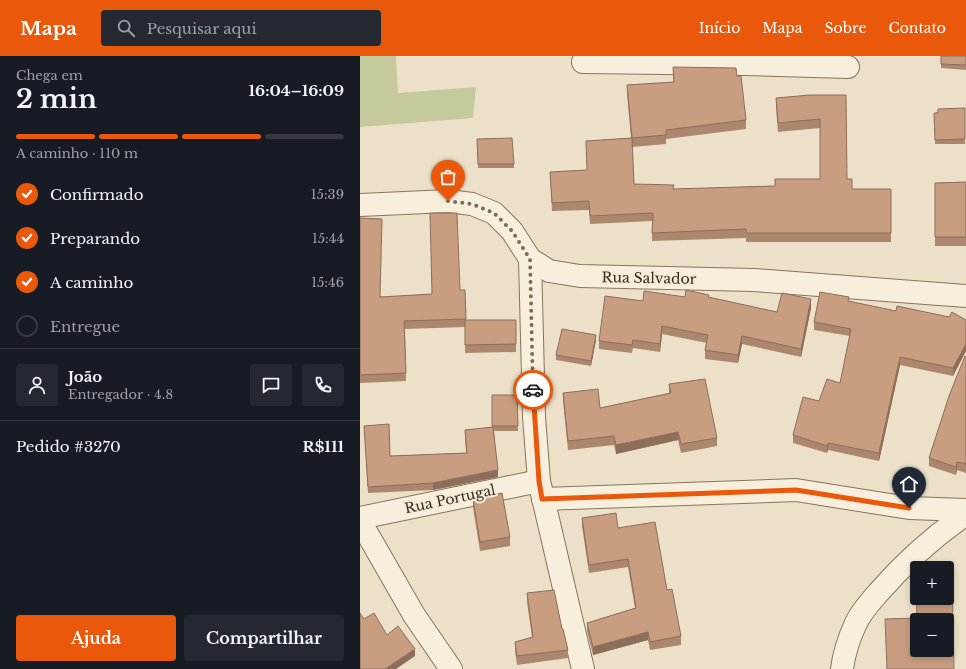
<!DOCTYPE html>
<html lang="pt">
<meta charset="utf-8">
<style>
:root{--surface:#171b24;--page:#242831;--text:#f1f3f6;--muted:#9ea1a6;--line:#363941;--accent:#ea580c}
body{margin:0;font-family:"Libre Baskerville",serif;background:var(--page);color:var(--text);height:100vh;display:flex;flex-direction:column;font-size:15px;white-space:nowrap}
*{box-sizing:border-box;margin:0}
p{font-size:13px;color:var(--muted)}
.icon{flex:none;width:22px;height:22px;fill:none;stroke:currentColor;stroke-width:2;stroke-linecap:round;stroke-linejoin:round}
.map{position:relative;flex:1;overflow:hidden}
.panel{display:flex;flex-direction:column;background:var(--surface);width:360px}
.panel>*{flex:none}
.fabs{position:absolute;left:550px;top:505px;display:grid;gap:8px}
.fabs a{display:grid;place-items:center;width:44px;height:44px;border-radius:4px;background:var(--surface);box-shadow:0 2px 6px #0003;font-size:20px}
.pin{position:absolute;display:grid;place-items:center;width:34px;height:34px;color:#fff;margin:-41px -17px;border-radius:50% 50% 50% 0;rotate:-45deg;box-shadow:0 0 4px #0007}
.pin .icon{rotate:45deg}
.courier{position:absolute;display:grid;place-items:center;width:40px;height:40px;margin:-20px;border:3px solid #ea580c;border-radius:50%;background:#fff;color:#222;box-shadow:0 1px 5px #0007}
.headline em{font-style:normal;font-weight:700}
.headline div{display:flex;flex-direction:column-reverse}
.headline{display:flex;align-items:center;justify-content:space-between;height:68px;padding:0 16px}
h1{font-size:26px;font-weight:700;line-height:30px}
.bar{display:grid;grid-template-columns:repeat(4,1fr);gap:6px 4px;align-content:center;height:48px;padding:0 16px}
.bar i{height:5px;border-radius:3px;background:var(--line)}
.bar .current{background:var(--accent)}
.bar p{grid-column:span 4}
.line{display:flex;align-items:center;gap:10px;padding:0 16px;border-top:1px solid var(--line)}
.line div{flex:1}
.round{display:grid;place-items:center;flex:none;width:42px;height:42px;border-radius:4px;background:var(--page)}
ol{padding:0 16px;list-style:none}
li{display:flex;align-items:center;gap:12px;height:44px}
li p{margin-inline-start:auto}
li .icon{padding:4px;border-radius:50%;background:var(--accent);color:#fff;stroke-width:4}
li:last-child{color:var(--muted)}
li i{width:22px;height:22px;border:2px solid var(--line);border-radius:50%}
.primary-button{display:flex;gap:8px;margin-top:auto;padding:8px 16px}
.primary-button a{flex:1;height:46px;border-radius:4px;background:var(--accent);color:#fff;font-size:16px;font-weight:700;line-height:46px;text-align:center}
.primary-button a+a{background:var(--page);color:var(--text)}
header{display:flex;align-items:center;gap:24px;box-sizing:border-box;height:56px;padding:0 20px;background:var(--accent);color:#fff}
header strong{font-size:19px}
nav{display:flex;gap:22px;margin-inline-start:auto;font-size:14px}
.search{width:280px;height:36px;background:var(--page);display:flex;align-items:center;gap:10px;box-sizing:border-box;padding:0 14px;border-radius:4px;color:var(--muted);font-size:15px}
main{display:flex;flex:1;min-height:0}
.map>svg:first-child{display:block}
.green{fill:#c5ca9c}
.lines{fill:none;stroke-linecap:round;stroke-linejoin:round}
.minor-casing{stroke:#87735e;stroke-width:24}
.minor{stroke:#f7eedb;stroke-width:22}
.wall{fill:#ac876e}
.shaded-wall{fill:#8c6e5a}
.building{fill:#c89d80;stroke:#8c6e5a;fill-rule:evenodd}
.done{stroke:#776b5b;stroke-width:4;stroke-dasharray:0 7.2}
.route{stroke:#ea580c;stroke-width:5}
.labels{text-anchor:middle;stroke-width:4;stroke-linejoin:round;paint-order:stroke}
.street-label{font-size:14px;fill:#382c20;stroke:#f4ebd7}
</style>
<header>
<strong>Mapa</strong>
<div class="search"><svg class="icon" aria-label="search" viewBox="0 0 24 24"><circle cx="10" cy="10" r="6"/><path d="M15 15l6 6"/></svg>Pesquisar aqui</div>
<nav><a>Início</a><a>Mapa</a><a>Sobre</a><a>Contato</a></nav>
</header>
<main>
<section class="panel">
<div class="headline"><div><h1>2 min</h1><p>Chega em</p></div><em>16:04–16:09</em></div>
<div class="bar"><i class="current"></i><i class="current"></i><i class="current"></i><i></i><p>A caminho · 110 m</p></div>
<ol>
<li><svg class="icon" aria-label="check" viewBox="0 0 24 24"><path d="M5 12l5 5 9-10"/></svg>Confirmado<p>15:39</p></li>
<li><svg class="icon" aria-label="check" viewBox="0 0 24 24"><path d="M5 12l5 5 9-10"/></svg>Preparando<p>15:44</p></li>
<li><svg class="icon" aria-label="check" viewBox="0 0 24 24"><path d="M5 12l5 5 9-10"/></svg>A caminho<p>15:46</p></li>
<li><i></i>Entregue</li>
</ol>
<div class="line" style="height:72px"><a class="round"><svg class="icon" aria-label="person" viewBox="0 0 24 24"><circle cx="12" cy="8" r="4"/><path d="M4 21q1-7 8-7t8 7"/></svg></a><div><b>João</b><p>Entregador · 4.8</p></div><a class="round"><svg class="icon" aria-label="chat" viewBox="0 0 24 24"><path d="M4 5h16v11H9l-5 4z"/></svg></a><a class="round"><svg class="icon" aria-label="phone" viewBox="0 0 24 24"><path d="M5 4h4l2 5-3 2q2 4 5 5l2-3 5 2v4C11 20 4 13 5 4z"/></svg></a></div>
<div class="line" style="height:52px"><div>Pedido #3270</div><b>R$111</b></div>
<div class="primary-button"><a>Ajuda</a><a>Compartilhar</a></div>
</section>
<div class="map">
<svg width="606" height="613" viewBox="0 0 606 613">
<rect width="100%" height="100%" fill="#ece1c8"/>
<path class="green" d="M0 0H36L38 37 116 31 113 62 0 71Z"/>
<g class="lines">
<defs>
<g id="minor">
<path d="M223 6 385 8 488 11"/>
<path d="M0 149 88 145 112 148 134 157 152 175 170 203 189 215 220 220 394 224 606 240"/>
<path d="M170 203 174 361 179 425 223 613"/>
<path d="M183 443 436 434 549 452 606 454"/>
<path d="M0 462 179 425"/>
<path d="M0 465 54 559 91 613"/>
<path d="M482 613C484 597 489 582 496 567 501 556 510 546 518 537 544 507 573 481 606 458"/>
</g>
</defs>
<use href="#minor" class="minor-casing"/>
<use href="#minor" class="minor"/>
</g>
<g class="wall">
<path d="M581 0H606V14L581 12Z"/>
<path d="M313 11 377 20 386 64V73L306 83V88L272 91 274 128 314 133 415 130 460 123V72L418 76 416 51V42L450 39 492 133H531V186H386V182L292 185V165L230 168 229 154 192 155 190 116 227 114 226 85 271 82 267 38V29L313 26Z"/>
<path d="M605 52V88H575L574 57Z"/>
<path d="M117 83 154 108V112H118Z"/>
<path d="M606 126V190H575V127Z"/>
<path d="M0 162 20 241 72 238 100 234H105L106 264H156V296L105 297V271L45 273 46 325 0 327Z"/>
<path d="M325 241H349L417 256 451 252 441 301 382 288 378 307 345 303V294L347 287 302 278 300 296 273 292 272 297 239 293V285L283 245Z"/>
<path d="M489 245 536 255 606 264V295L593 320 540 309 519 405 468 394 467 397 433 387V379L459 345 480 327 490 280 454 274V266Z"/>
<path d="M236 284 231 310 196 304V299Z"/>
<path d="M606 301V417L597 414 596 419 569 410V402Z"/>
<path d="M309 328 357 382V390L321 397 318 384 256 398 254 389 208 394 203 345V337L240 352 309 337Z"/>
<path d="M157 339 158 375H134L138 421 73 434 8 437 4 370 30 400 106 397 105 380V374L132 371Z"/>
<path d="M113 443 150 481V490L120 495 113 451Z"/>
<path d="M222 462 258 472 307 534 321 580V589L290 594 288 584 233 599 227 575V567L275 552 268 511 229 517 222 470Z"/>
<path d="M167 537 202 573 208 594V602L157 609 155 595V586L172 581 167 546Z"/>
</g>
<g class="shaded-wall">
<path d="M451 243V252L441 301V293Z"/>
<path d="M302 270V278L300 296V288Z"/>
<path d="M236 279V284L231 310V305Z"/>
<path d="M382 280V288L378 307V299Z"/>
<path d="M606 288V295L593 320V312Z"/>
<path d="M540 301V309L519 405V397Z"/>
<path d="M318 376V384L256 398V389Z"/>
<path d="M468 387V394L467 397V390Z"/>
<path d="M597 406V414L596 419V411Z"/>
<path d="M138 414V421L73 434V427Z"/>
<path d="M288 576V584L233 599V591Z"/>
<path d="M55 593V600L36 613H25Z"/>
</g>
<g class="building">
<path d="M581 0H606V9L581 8Z"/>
<path d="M313 11 376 12 377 20H381L386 64 306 74V79L272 82 267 29 314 26Z"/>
<path d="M450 39H486L487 123H492V133H531V177H386V173L292 177 293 157 230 160 229 145 192 147 190 116 227 114 226 85 272 82 274 128 314 129 313 133 415 130V123H460V63L418 67 416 42Z"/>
<path d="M605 52V83L575 84 574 57H578V53Z"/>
<path d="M152 82 154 108H118L117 83Z"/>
<path d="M606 126V181H575V127Z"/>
<path d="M70 157H97L100 234H105L106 263 44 265 46 317 0 319V162L22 163 20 241 72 238Z"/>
<path d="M326 234 349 239 348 241 417 256 422 237 451 243 441 293 382 280 378 299 345 294 348 279 302 270 300 288 273 284 272 289 239 285 245 240 283 245 284 235 325 241Z"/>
<path d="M460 236 489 241 488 245 536 255 537 250 589 261 592 256 606 264V288L593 312 540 301 519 397 468 387 467 390 433 379 443 341 459 345 467 323 480 327 491 273 454 266Z"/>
<path d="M105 264H156V288L105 289Z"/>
<path d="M202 273 236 279 231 305 196 299Z"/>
<path d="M605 300 606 301V408L597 406 596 411 569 402 589 340Z"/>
<path d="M345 323 357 382 321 388 318 376 256 389 254 380 208 385 203 337 238 333 240 352 311 337 309 328Z"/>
<path d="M132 339H157L158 370H132Z"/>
<path d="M29 368 30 400 107 397 105 374 133 371 138 414 73 427 8 431 4 370Z"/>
<path d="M142 437 150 481 120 486 113 443Z"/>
<path d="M256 457 258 472 295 466 307 534 312 533 321 580 290 586 288 576 233 591 227 567 276 552 268 503 229 509 222 462Z"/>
<path d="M587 519H592L594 613H527L525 563 557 562 556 520H557V542H587ZM557 564H587V594H557Z"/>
<path d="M194 534 202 573H203L208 594 157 600 155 586 173 581 167 537Z"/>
<path d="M0 557 4 563 14 557 27 579 38 570 55 593 25 613H0Z"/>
</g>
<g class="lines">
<path class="done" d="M88 145 112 148 134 157 152 175 170 203 173 334"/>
<path class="route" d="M173 334 179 425 182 443 436 434 549 452"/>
</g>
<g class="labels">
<g class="street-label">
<text transform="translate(289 222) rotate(1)" y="5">Rua Salvador</text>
<text transform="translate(90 443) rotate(-12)" y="5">Rua Portugal</text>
</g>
</g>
</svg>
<div class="fabs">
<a>+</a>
<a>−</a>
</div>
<div class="pin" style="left:88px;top:145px;background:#ea580c"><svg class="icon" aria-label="bag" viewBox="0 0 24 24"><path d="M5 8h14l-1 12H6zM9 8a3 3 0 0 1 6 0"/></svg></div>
<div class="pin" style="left:549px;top:452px;background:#1f2937"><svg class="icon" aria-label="home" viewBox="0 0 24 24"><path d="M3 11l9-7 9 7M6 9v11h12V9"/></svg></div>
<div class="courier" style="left:173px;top:334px"><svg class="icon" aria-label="car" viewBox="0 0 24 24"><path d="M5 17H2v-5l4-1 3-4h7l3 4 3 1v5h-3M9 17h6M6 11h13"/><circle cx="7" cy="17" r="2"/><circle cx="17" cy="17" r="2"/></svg></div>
</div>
</main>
